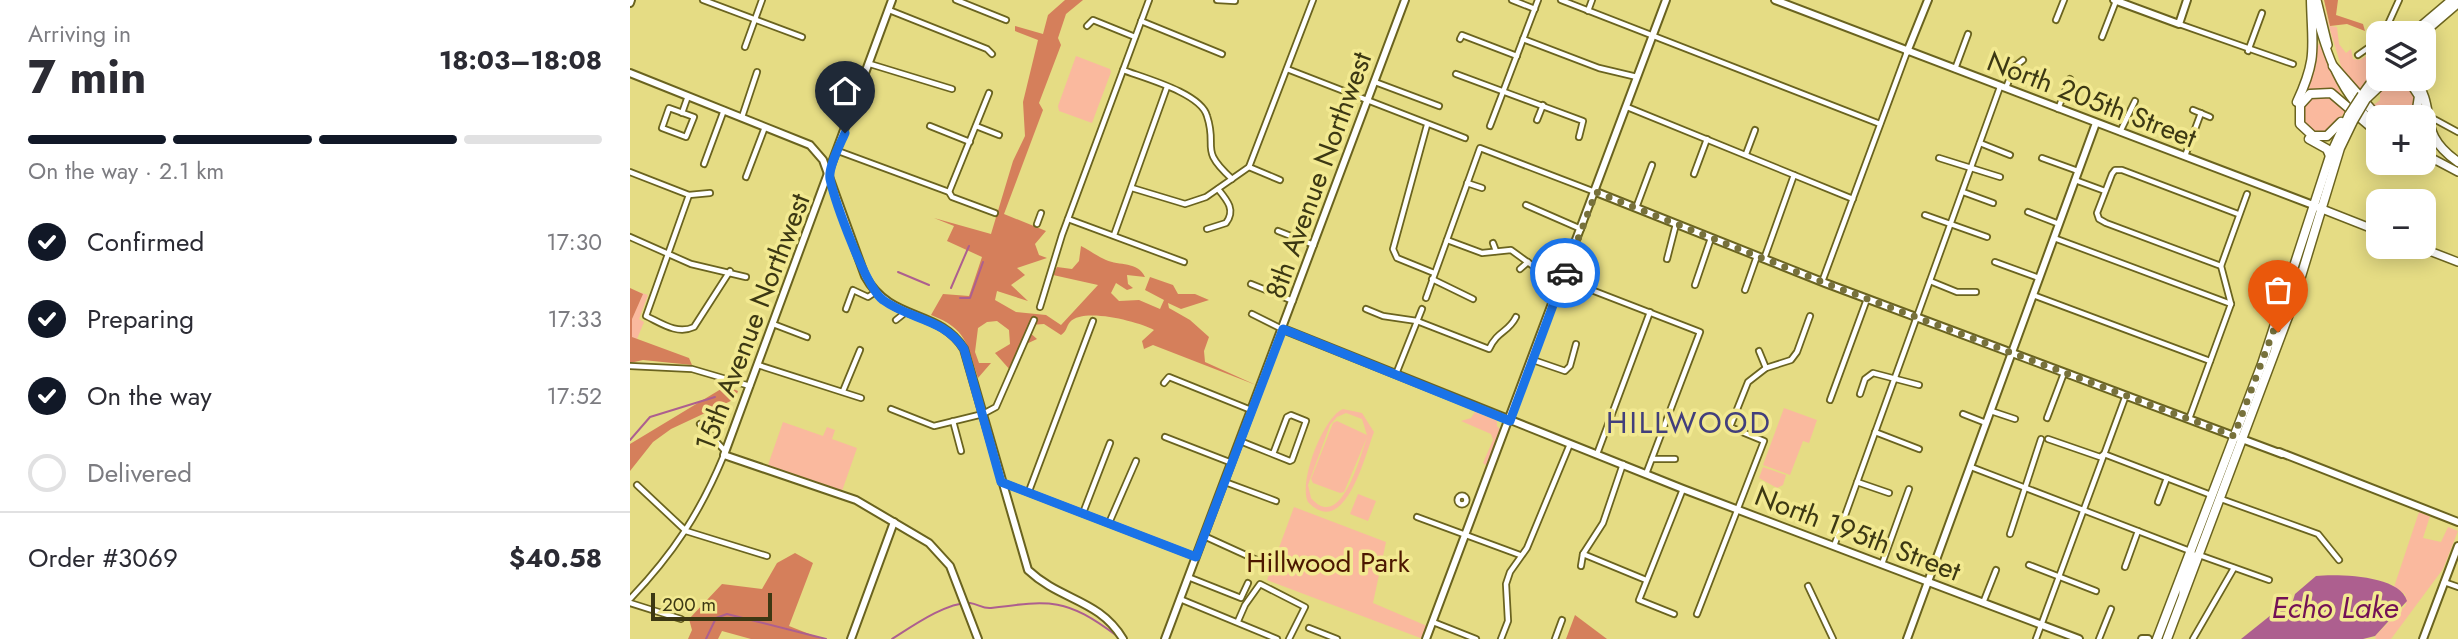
<!DOCTYPE html>
<meta charset="utf-8">
<style>
:root{--surface:#fff;--page:#f7f7f7;--text:#2b2b33;--muted:#7c7c81;--line:#e1e1e2;--accent:#111827}
body{margin:0;font-family:Jost,sans-serif;background:var(--page);color:var(--text);height:100vh;display:flex;flex-direction:column;font-size:26px;white-space:nowrap}
*{box-sizing:border-box;margin:0}
p{font-size:23px;color:var(--muted)}
.icon{flex:none;width:38px;height:38px;fill:none;stroke:currentColor;stroke-width:2;stroke-linecap:round;stroke-linejoin:round}
.map{position:relative;flex:1;overflow:hidden}
.sheet{display:flex;flex-direction:column;background:var(--surface);width:630px}
.sheet>*{flex:none}
.tools{position:absolute;left:1736px;top:21px;display:grid;gap:14px}
.tools a{display:grid;place-items:center;width:70px;height:70px;border-radius:14px;background:var(--surface);box-shadow:0 4px 18px #0003;font-size:35px}
.scale{position:absolute;left:21px;bottom:18px;width:121px;box-sizing:border-box;padding-left:7px;border:4px solid #3c3813;border-top:0;font-size:19px;line-height:24px;white-space:nowrap;color:#3c3813;-webkit-text-stroke:5px #f2e991;paint-order:stroke}
.pin{position:absolute;display:grid;place-items:center;width:60px;height:60px;color:#fff;margin:-72px -30px;border-radius:50% 50% 50% 0;rotate:-45deg;box-shadow:0 0 7px #0007}
.pin .icon{rotate:45deg}
.courier{position:absolute;display:grid;place-items:center;width:70px;height:70px;margin:-35px;border:5px solid #1a73e8;border-radius:50%;background:#fff;color:#222;box-shadow:0 2px 9px #0007}
.summary em{font-style:normal;font-weight:700}
.summary div{display:flex;flex-direction:column-reverse}
.summary{display:flex;align-items:center;justify-content:space-between;height:119px;padding:0 28px}
h1{font-size:46px;font-weight:700;line-height:52px}
.bar{display:grid;grid-template-columns:repeat(4,1fr);gap:10px 7px;align-content:center;height:84px;padding:0 28px}
.bar i{height:9px;border-radius:5px;background:var(--line)}
.bar .active{background:var(--accent)}
.bar p{grid-column:span 4}
.line{display:flex;align-items:center;gap:18px;padding:0 28px;border-top:2px solid var(--line)}
.line div{flex:1}
ol{padding:0 28px;list-style:none}
li{display:flex;align-items:center;gap:21px;height:77px}
li p{margin-inline-start:auto}
li .icon{padding:7px;border-radius:50%;background:var(--accent);color:#fff;stroke-width:4}
li:last-child{color:var(--muted)}
li i{width:38px;height:38px;border:4px solid var(--line);border-radius:50%}
main{display:flex;flex:1;min-height:0}
.map>svg:first-child{display:block}
.green{fill:#fab99e;fill-rule:evenodd}
.forest{fill:#d57f5b}
.water{fill:#ad5f8f}
.lines{fill:none;stroke-linecap:round;stroke-linejoin:round}
.stream{stroke:#ad5f8f;stroke-width:2}
.street-casing{stroke:#6a631f;stroke-width:8}
.secondary-casing{stroke:#6a631f;stroke-width:10}
.primary-casing{stroke:#6a631f;stroke-width:10}
.highway-casing{stroke:#6a631f;stroke-width:11}
.street{stroke:#fff;stroke-width:4.5}
.secondary{stroke:#fff;stroke-width:6}
.primary{stroke:#fff;stroke-width:7}
.highway{stroke:#fff;stroke-width:8}
.highway-bridge-casing{stroke:#6a631f;stroke-width:11;stroke-linecap:butt}
.highway-bridge{stroke:#fff;stroke-width:8}
.done{stroke:#77713b;stroke-width:7;stroke-dasharray:0 12.6}
.route{stroke:#1a73e8;stroke-width:9}
.labels{text-anchor:middle;stroke-width:7;stroke-linejoin:round;paint-order:stroke}
.street-label{font-size:28px;fill:#3c3813;stroke:#f2e991}
.park-label{font-size:28px;fill:#4c1700;stroke:#f2e991}
.neighbourhood-label{font-size:30px;letter-spacing:2px;fill:#423f7c;stroke:#f2e991}
.water-label{font-size:30px;font-style:italic;fill:#731156;stroke:#f2e991}
</style>
<main>
<section class="sheet">
<div class="summary"><div><h1>7 min</h1><p>Arriving in</p></div><em>18:03–18:08</em></div>
<div class="bar"><i class="active"></i><i class="active"></i><i class="active"></i><i></i><p>On the way · 2.1 km</p></div>
<ol>
<li><svg class="icon" aria-label="check" viewBox="0 0 24 24"><path d="M5 12l5 5 9-10"/></svg>Confirmed<p>17:30</p></li>
<li><svg class="icon" aria-label="check" viewBox="0 0 24 24"><path d="M5 12l5 5 9-10"/></svg>Preparing<p>17:33</p></li>
<li><svg class="icon" aria-label="check" viewBox="0 0 24 24"><path d="M5 12l5 5 9-10"/></svg>On the way<p>17:52</p></li>
<li><i></i>Delivered</li>
</ol>
<div class="line" style="height:91px"><div>Order #3069</div><b>$40.58</b></div>
</section>
<div class="map">
<svg width="1828" height="639" viewBox="0 0 1828 639">
<rect width="100%" height="100%" fill="#e5dc84"/>
<g class="green">
<path d="M1691 0 1700 26 1707 27 1709 44 1716 53 1721 49 1723 59 1730 60 1748 48V65L1728 93 1711 66Z"/>
<path d="M1689 43 1712 96C1697 89 1686 84 1672 97Z"/>
<path d="M446 56 480 69 481 72 462 123 429 111 428 106Z"/>
<path d="M1764 79 1776 81C1786 96 1788 105 1774 117 1756 117 1749 118 1739 102L1745 104 1750 100V89Z"/>
<path d="M1682 95H1700L1716 110C1707 123 1702 132 1685 133L1672 120 1673 105Z"/>
<path d="M0 289 18 295 9 319 14 322 7 339 0 337Z"/>
<path d="M1154 408 1187 420 1179 443 1173 441 1160 475 1133 465Z"/>
<path d="M713 409 732 413 744 432C735 455 715 540 678 502 668 483 693 417 713 409ZM716 413 732 419 737 435 707 421 703 423 681 479 683 483 710 493 714 492 737 437C730 457 711 533 681 498L678 485 700 425 707 417Z"/>
<path d="M845 412 867 421V426L871 430 857 466 853 463 863 440 861 434 831 421 841 418Z"/>
<path d="M153 422 193 436 197 427 205 430 202 439 227 448 212 491 138 465Z"/>
<path d="M1133 467 1156 475 1153 485 1147 488 1129 478Z"/>
<path d="M728 494 746 501 738 521 720 514Z"/>
<path d="M664 507 756 542 743 603 797 626 793 639 637 580Z"/>
<path d="M1789 512 1800 516 1793 538 1811 542 1818 527 1828 531 1813 569 1761 639H1746L1745 636 1776 605 1775 594 1764 587Z"/>
</g>
<g class="forest">
<path d="M435 0H453L436 14 428 38 431 45 409 103 413 110 374 214 416 231 405 244 409 255 417 258 387 268 395 275 381 285 398 301 367 291 365 300 386 312 416 315 431 325 468 285 423 275 427 267 442 269 449 261 451 246C459 250 467 256 476 260 489 266 508 261 515 277L497 275 498 284 503 288 497 290 486 283 481 293 489 301 509 300 530 309 534 300 515 290 520 277 543 285 548 294H565L579 300 551 309 538 303 539 308 560 320 579 337 574 351 575 362 626 385 523 345 514 349 512 341 524 330C509 322 454 307 440 322 436 327 437 331 431 335L414 324 400 325 398 331 407 339 392 346 381 371 365 353 380 344 379 330 367 321 357 322 348 328 345 352 349 363H361L348 378C337 344 337 329 301 315L313 294 339 296 352 257 317 241 324 226 304 218 361 234 383 161 395 136 393 102 408 40 385 31V26L413 34 418 15Z"/>
<path d="M1694 0H1708L1706 15 1733 24 1735 31 1717 24 1700 26Z"/>
<path d="M0 288 13 294 2 319V337L59 358 62 365 13 360 0 363Z"/>
<path d="M96 386 108 391 105 399 41 429 23 442 0 471V444Z"/>
<path d="M165 553 183 563 159 626 192 639H121L92 631 88 639H58L62 630 59 619 92 584 132 589 147 563Z"/>
<path d="M945 615 977 639H936Z"/>
</g>
<path class="water" d="M1686 576C1708 574 1770 575 1777 601L1745 636 1733 639H1611L1641 615 1661 607 1665 594Z"/>
<g class="lines">
<g class="stream">
<path d="M268 272 299 285"/>
<path d="M321 288 339 246"/>
<path d="M330 298H340L353 262"/>
<path d="M0 440 20 417 85 397"/>
<path d="M76 639 86 618 97 614 196 639"/>
<path d="M262 639C281 627 318 601 340 603 348 604 353 609 361 608 421 600 436 598 487 636"/>
</g>
<defs>
<g id="street">
<path d="M73 0 172 37"/>
<path d="M326 0 376 20"/>
<path d="M587 0 605 1"/>
<path d="M882 0 905 9"/>
<path d="M931 0 1250 124"/>
<path d="M259 10 357 49 362 54"/>
<path d="M958 11 962 0"/>
<path d="M1426 20 1434 0"/>
<path d="M511 21 592 54"/>
<path d="M1549 24 1663 64"/>
<path d="M457 26 463 20 505 37"/>
<path d="M1754 33 1769 0"/>
<path d="M1472 37 1486 1"/>
<path d="M830 39 832 35 887 56"/>
<path d="M893 39 969 68 1007 77"/>
<path d="M115 47 132 0"/>
<path d="M1618 51 1632 13"/>
<path d="M1728 55 1748 41"/>
<path d="M240 64 322 89"/>
<path d="M657 69 835 138"/>
<path d="M1325 69 1338 34"/>
<path d="M493 70C514 78 571 93 577 116 588 149 568 148 602 179"/>
<path d="M826 74 953 121 949 137"/>
<path d="M745 82 809 106"/>
<path d="M1376 88 1384 67 1393 60"/>
<path d="M997 107 1223 199"/>
<path d="M39 108 64 117 56 137 32 128Z"/>
<path d="M1428 109 1440 79"/>
<path d="M1563 110 1580 117"/>
<path d="M52 113 58 96"/>
<path d="M112 117 127 72"/>
<path d="M1804 119 1828 132"/>
<path d="M907 120 913 105"/>
<path d="M797 125 763 249 767 258 804 273"/>
<path d="M300 126 340 142"/>
<path d="M346 126 369 135"/>
<path d="M860 126 908 0"/>
<path d="M1490 132 1505 101"/>
<path d="M1350 143 1380 155"/>
<path d="M208 151 319 192 322 197 365 213"/>
<path d="M1116 154 1125 130"/>
<path d="M1555 156 1571 113"/>
<path d="M1309 158 1370 177"/>
<path d="M1412 158 1448 171"/>
<path d="M74 164 94 110"/>
<path d="M619 167 650 180"/>
<path d="M0 172 59 195 80 193"/>
<path d="M1064 174 1077 139"/>
<path d="M116 177 135 127"/>
<path d="M1445 180 1475 191"/>
<path d="M837 183 852 188"/>
<path d="M502 188 555 204 576 197 619 167 683 0"/>
<path d="M319 192 359 93"/>
<path d="M1333 192 1363 203"/>
<path d="M59 195 16 316C31 323 47 335 64 327L100 271"/>
<path d="M896 205 951 229"/>
<path d="M1006 208 1022 165"/>
<path d="M1398 212 1429 224"/>
<path d="M1295 215 1357 237"/>
<path d="M438 219 554 262"/>
<path d="M407 224 411 213"/>
<path d="M577 229 596 223C606 210 597 200 588 189"/>
<path d="M648 231 684 245"/>
<path d="M484 235 537 87"/>
<path d="M0 237 61 264 116 277"/>
<path d="M1424 238 1601 304"/>
<path d="M817 240 852 253 881 250 903 266 933 279 1070 332 1016 474"/>
<path d="M863 243 866 251"/>
<path d="M1037 259 1046 224"/>
<path d="M1134 259 1164 175"/>
<path d="M1365 262 1409 278"/>
<path d="M1591 266 1476 223 1469 219 1467 213 1482 174 1485 170H1492L1608 214"/>
<path d="M890 269 898 262"/>
<path d="M802 279 843 299"/>
<path d="M1300 281 1327 292H1346"/>
<path d="M1192 282 1277 52"/>
<path d="M621 284 663 301"/>
<path d="M1065 285 1081 238"/>
<path d="M1115 290 1127 256"/>
<path d="M1403 295 1580 361"/>
<path d="M796 298 850 148 965 192"/>
<path d="M410 307 432 235 519 0"/>
<path d="M216 309 223 290 238 297 244 293"/>
<path d="M736 309 753 316 787 321 859 349C868 330 878 333 886 317"/>
<path d="M622 314 652 329"/>
<path d="M266 320 276 312"/>
<path d="M143 324 177 337"/>
<path d="M1129 351 1136 368"/>
<path d="M903 360 935 371 940 366 946 344"/>
<path d="M128 365 231 398"/>
<path d="M0 366 62 369 120 386"/>
<path d="M766 374 792 309"/>
<path d="M534 383 539 377 621 410"/>
<path d="M213 391 230 350"/>
<path d="M1230 394 1235 379 1243 373 1289 385"/>
<path d="M1200 400 1237 299"/>
<path d="M261 409 304 426 353 414 366 407 404 320"/>
<path d="M1361 411 1385 419"/>
<path d="M1333 414 1356 423"/>
<path d="M1417 418 1434 373"/>
<path d="M1559 419 1601 304 1591 266 1617 194"/>
<path d="M323 421 331 451"/>
<path d="M70 424 95 451"/>
<path d="M1245 432 1289 449"/>
<path d="M535 437 602 463"/>
<path d="M1418 439 1470 457 1474 454 1581 495"/>
<path d="M610 441 660 461 662 460 676 421 661 415 657 417 643 454"/>
<path d="M967 454 1020 312"/>
<path d="M1022 459H1045"/>
<path d="M1341 467 1560 551"/>
<path d="M371 482 566 557"/>
<path d="M595 482 646 501"/>
<path d="M1227 482 1259 493"/>
<path d="M7 485 56 531 137 556"/>
<path d="M399 491 463 321"/>
<circle cx="832" cy="500" r="4.5"/>
<path d="M1591 499 1688 534 1709 560"/>
<path d="M1528 502 1537 478"/>
<path d="M453 513 480 443"/>
<path d="M787 517 890 555"/>
<path d="M479 523 506 461"/>
<path d="M1380 534 1411 439"/>
<path d="M574 536 631 562"/>
<path d="M1204 546 1370 87"/>
<path d="M953 554 1016 580"/>
<path d="M1569 555 1639 580"/>
<path d="M1252 564 1279 489"/>
<path d="M1399 565 1466 591"/>
<path d="M951 566 953 554 973 523 993 464"/>
<path d="M1495 567 1508 531"/>
<path d="M558 577 611 598 618 583"/>
<path d="M1814 582 1828 587"/>
<path d="M1178 586 1203 639"/>
<path d="M0 599C43 554 70 513 94 455"/>
<path d="M550 599 647 639"/>
<path d="M0 603 51 619"/>
<path d="M1353 603 1366 570"/>
<path d="M1044 614 1009 600 1053 489"/>
<path d="M1067 614 1134 441 1100 427 1118 382 1136 368 1161 360 1167 352 1180 316"/>
<path d="M608 621 615 605 630 584 675 607 659 639"/>
<path d="M803 622 846 639"/>
<path d="M679 628 707 639"/>
<path d="M871 639 878 621 876 584 880 572 897 548 940 444"/>
<path d="M925 639 932 620"/>
<path d="M1406 639 1496 395"/>
<path d="M1469 639 1481 609"/>
<path d="M1563 639 1604 568"/>
</g>
<g id="secondary">
<path d="M262 0 94 455 226 500 299 543 320 566 348 639"/>
<path d="M1145 0 1683 205"/>
<path d="M1484 0 1549 24 1557 0"/>
<path d="M0 3 1 0"/>
<path d="M1277 52 1298 0"/>
<path d="M0 73 180 145 193 160 235 276C261 323 308 308 334 349L398 570C431 601 469 599 493 639"/>
<path d="M966 192 1195 283 1652 454"/>
<path d="M653 329 1053 489 1449 639"/>
<path d="M1649 452 1828 522"/>
<path d="M221 639 264 522"/>
<path d="M535 639 775 0"/>
<path d="M796 639 1036 0"/>
<path d="M1277 639 1466 123"/>
<path d="M1512 639H1518"/>
<path d="M1793 639 1828 546"/>
</g>
<g id="primary">
<path d="M1687 0 1698 45"/>
<path d="M1684 7C1696 53 1710 96 1748 126"/>
<path d="M1794 154 1828 172"/>
<path d="M1687 207 1748 231"/>
<path d="M1789 247 1828 262"/>
<path d="M1645 349 1648 330 1646 324"/>
<path d="M1553 594V583L1563 557 1560 551"/>
</g>
<g id="highway">
<path d="M1783 33 1822 0"/>
<path d="M1793 33 1828 3"/>
<path d="M1703 66 1748 117"/>
<path d="M1778 79 1789 96 1787 109 1781 117"/>
<path d="M1784 79C1809 110 1784 131 1828 162"/>
<path d="M1732 95 1748 73"/>
<path d="M1736 99 1757 79"/>
<path d="M1667 102C1688 57 1682 47 1681 0"/>
<path d="M1711 122 1697 136H1683L1670 124V105L1680 94 1701 93 1748 133"/>
<path d="M1679 139 1697 149 1700 156"/>
<path d="M1527 639 1632 364 1700 156 1719 115"/>
<path d="M1537 639 1662 306 1710 148 1723 121"/>
</g>
</defs>
<use href="#street" class="street-casing"/>
<use href="#secondary" class="secondary-casing"/>
<use href="#primary" class="primary-casing"/>
<use href="#highway" class="highway-casing"/>
<use href="#street" class="street"/>
<use href="#secondary" class="secondary"/>
<use href="#primary" class="primary"/>
<use href="#highway" class="highway"/>
<defs>
<g id="highway-bridge">
<path d="M1719 115 1732 95"/>
<path d="M1723 121 1736 99"/>
</g>
</defs>
<use href="#highway-bridge" class="highway-bridge-casing"/>
<use href="#highway-bridge" class="highway-bridge"/>
</g>
<g class="lines">
<path class="done" d="M935 273 966 192 1195 283 1604 436 1646 324 1648 332"/>
<path class="route" d="M215 133C210 145 198 167 200 179 205 202 236 288 253 300 280 320 314 318 334 349L371 482 566 557 653 329 880 421 935 273"/>
</g>
<g class="labels">
<g class="street-label">
<text transform="translate(1462 99) rotate(21)" y="10">North 205th Street</text>
<text transform="translate(688 175) rotate(-70)" y="10">8th Avenue Northwest</text>
<text transform="translate(122 322) rotate(-69)" y="10">15th Avenue Northwest</text>
<text transform="translate(1228 533) rotate(21)" y="10">North 195th Street</text>
</g>
<g class="park-label">
<text x="698" y="572">Hillwood Park</text>
</g>
<g class="neighbourhood-label">
<text x="1059" y="433">HILLWOOD</text>
</g>
<g class="water-label">
<text x="1705" y="618">Echo Lake</text>
</g>
</g>
</svg>
<div class="tools">
<a><svg class="icon" aria-label="layers" viewBox="0 0 24 24"><path d="M12 4l9 5-9 5-9-5zM3 14l9 5 9-5"/></svg></a>
<a>+</a>
<a>−</a>
</div>
<div class="scale">200 m</div>
<div class="pin" style="left:1648px;top:332px;background:#ea580c"><svg class="icon" aria-label="bag" viewBox="0 0 24 24"><path d="M5 8h14l-1 12H6zM9 8a3 3 0 0 1 6 0"/></svg></div>
<div class="pin" style="left:215px;top:133px;background:#1f2937"><svg class="icon" aria-label="home" viewBox="0 0 24 24"><path d="M3 11l9-7 9 7M6 9v11h12V9"/></svg></div>
<div class="courier" style="left:935px;top:273px"><svg class="icon" aria-label="car" viewBox="0 0 24 24"><path d="M5 17H2v-5l4-1 3-4h7l3 4 3 1v5h-3M9 17h6M6 11h13"/><circle cx="7" cy="17" r="2"/><circle cx="17" cy="17" r="2"/></svg></div>
</div>
</main>
